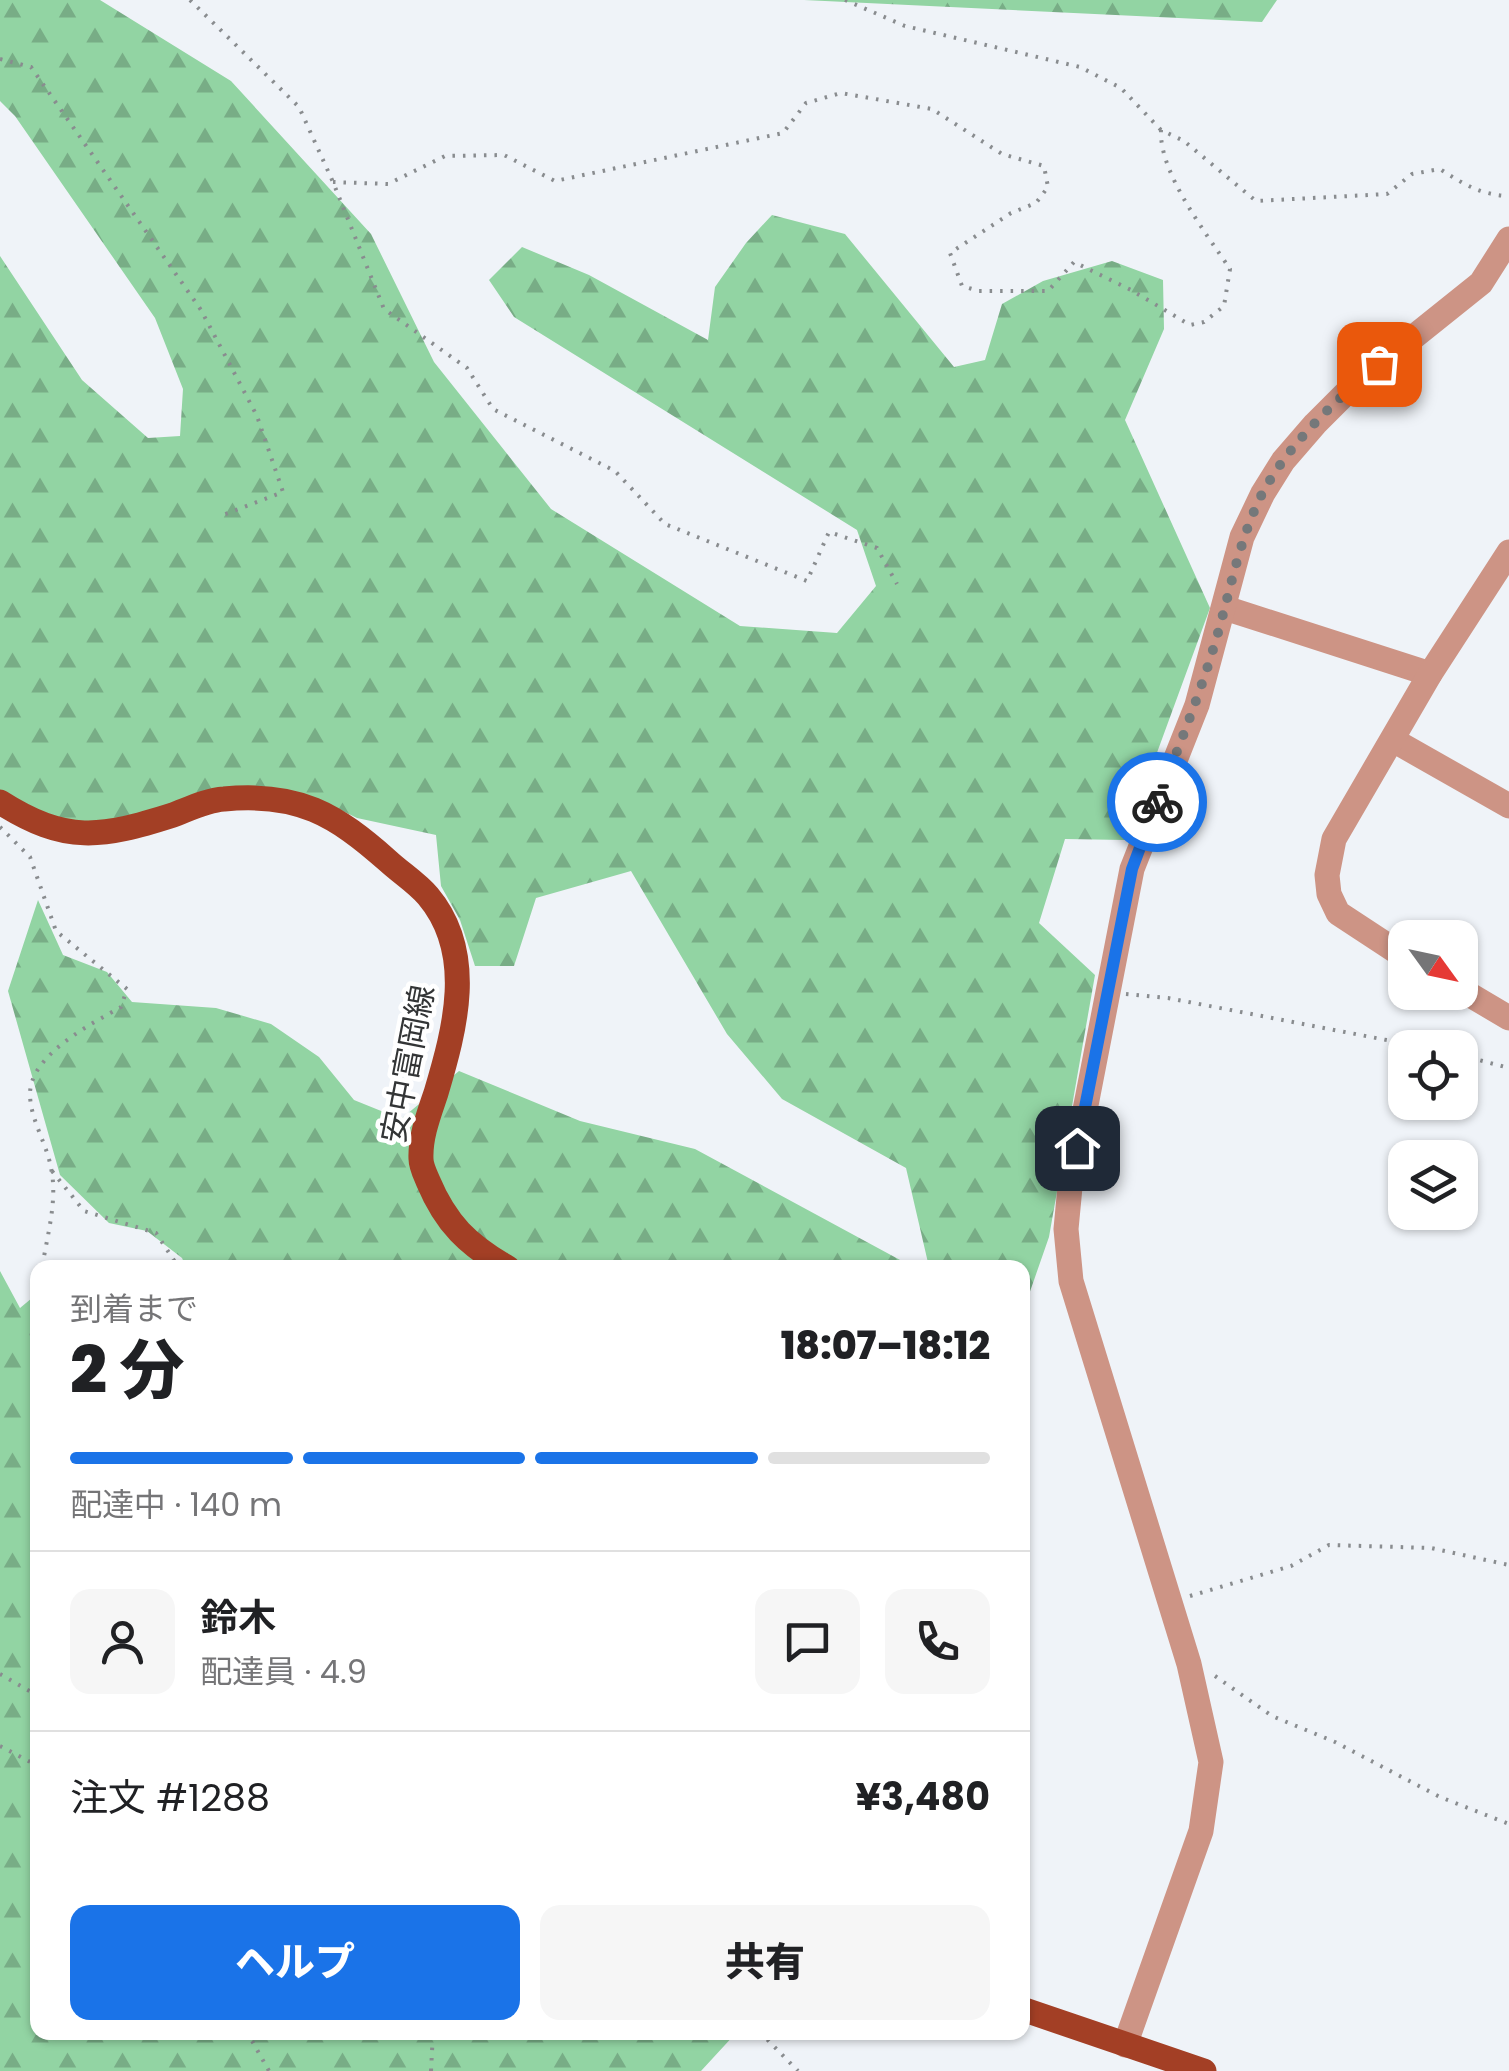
<!DOCTYPE html>
<html lang="ja">
<meta charset="utf-8">
<style>
:root{--surface:#fff;--page:#f6f6f6;--text:#202124;--muted:#757577;--line:#e0e0e0;--accent:#1a73e8}
body{margin:0;font-family:Poppins,"Noto Sans JP",sans-serif;background:var(--page);color:var(--text);height:100vh;display:flex;flex-direction:column;font-size:38px;white-space:nowrap}
*{box-sizing:border-box;margin:0}
p{font-size:32px;color:var(--muted)}
.icon{flex:none;width:55px;height:55px;fill:none;stroke:currentColor;stroke-width:2;stroke-linecap:round;stroke-linejoin:round}
.map{position:relative;flex:1;overflow:hidden}
.details{position:absolute;left:30px;top:1260px;width:1000px;height:780px;display:flex;flex-direction:column;background:var(--surface);border-radius:20px;box-shadow:0 2px 8px #0004}
.details>*{flex:none}
.needle{width:65px;rotate:123deg}
.fabs{position:absolute;left:1388px;top:920px;display:grid;gap:20px}
.fabs a{display:grid;place-items:center;width:90px;height:90px;border-radius:20px;background:var(--surface);box-shadow:0 2px 8px #0004;font-size:50px}
.pin{position:absolute;display:grid;place-items:center;width:85px;height:85px;color:#fff;margin:-42px;border-radius:20px;box-shadow:0 5px 15px #0006}
.courier{position:absolute;display:grid;place-items:center;width:100px;height:100px;margin:-50px;border:8px solid #1a73e8;border-radius:50%;background:#fff;color:#222;box-shadow:0 2px 12px #0007}
.head em{font-style:normal;font-weight:800}
.head div{display:flex;flex-direction:column-reverse}
.head{display:flex;align-items:center;justify-content:space-between;height:170px;padding:0 40px}
h1{font-size:65px;font-weight:800;line-height:75px}
.bar{display:grid;grid-template-columns:repeat(4,1fr);gap:15px 10px;align-content:center;height:120px;padding:0 40px}
.bar i{height:12px;border-radius:8px;background:var(--line)}
.bar .on{background:var(--accent)}
.bar p{grid-column:span 4}
.line{display:flex;align-items:center;gap:25px;padding:0 40px;border-top:2px solid var(--line)}
.line div{flex:1}
.round{display:grid;place-items:center;flex:none;width:105px;height:105px;border-radius:20px;background:var(--page)}
.cta{display:flex;gap:20px;margin-top:auto;padding:20px 40px}
.cta a{flex:1;height:115px;border-radius:20px;background:var(--accent);color:#fff;font-size:40px;font-weight:800;line-height:115px;text-align:center}
.cta a+a{background:var(--page);color:var(--text)}
.map>svg:first-child{display:block}
.forest{fill:url(#forest-firs)}
.lines{fill:none;stroke-linecap:round;stroke-linejoin:round}
.path{stroke:#898c8f;stroke-width:4;stroke-dasharray:2.5 8;stroke-linecap:butt}
.minor{stroke:#cd9485;stroke-width:25}
.major{stroke:#a33f25;stroke-width:25}
.done{stroke:#75787a;stroke-width:10;stroke-dasharray:0 18}
.route{stroke:#1a73e8;stroke-width:12}
.labels{text-anchor:middle;stroke-width:9;stroke-linejoin:round;paint-order:stroke}
.street-label{font-size:32px;fill:#333536;stroke:#fff}
</style>
<div class="map">
<svg width="1509" height="2071" viewBox="0 0 1509 2071">
<defs>
<pattern id="forest-firs" width="22" height="20" patternUnits="userSpaceOnUse" patternTransform="scale(2.5)"><rect width="22" height="20" fill="#92d4a3"/><path d="M5 1l3.5 6h-7zM16 11l3.5 6h-7z" fill="#78ad86"/></pattern>
</defs>
<rect width="100%" height="100%" fill="#eff3f8"/>
<g class="forest">
<path d="M0 0H100L231 81 371 234 434 362 551 509 740 626 837 633 876 586 857 530 514 317 489 280 522 247 589 275 708 340 715 287 746 243 772 215 845 234 954 367 985 360 1002 304 1043 281 1112 261 1163 280 1164 329 1125 420 1210 608 1125 840 1065 839 1039 923 1095 975 1049 1237 1026 1303 1023 1327 1022 1268 929 1267 906 1168 782 1099 727 1034 631 871 536 898 514 966H475L460 920 441 886 436 835 357 818 320 800 100 824C58 820 36 813 0 790V256L82 380 148 438 180 436 183 389 155 318 15 116 0 101Z"/>
<path d="M804 0H1277L1262 22Z"/>
<path d="M38 900 63 955 107 972 132 1002 216 1008 271 1024 319 1057 354 1100 401 1119 459 1071 580 1121 695 1149 913 1267H186L182 1258 147 1231 109 1223 60 1175 8 991Z"/>
<path d="M0 1271 20 1308 38 1293V2032L736 2033 701 2071H0Z"/>
</g>
<g class="lines">
<g class="path">
<path d="M190 0 299 107 333 182 384 309 467 368 493 409 615 471 665 524 807 581 829 532 877 548 897 584"/>
<path d="M845 0 905 26 1080 67 1121 88 1161 130"/>
<path d="M0 59 31 67 201 310 257 416 283 492 223 515"/>
<path d="M333 182 388 184 445 156 504 155 555 181 783 133 806 103 841 93 932 109 1002 154 1044 166 1048 187 1036 203 1011 213 950 253 962 286 979 291H1048L1074 262 1131 290 1190 325 1204 322 1224 306 1230 269C1206 233 1159 173 1161 130L1184 141 1256 201 1387 194 1412 174 1440 169C1463 184 1481 195 1509 196"/>
<path d="M0 827 30 857 56 931 127 989 121 1007C91 1024 30 1055 30 1094 30 1119 47 1144 51 1168 58 1200 47 1236 42 1268"/>
<path d="M1126 994 1168 998 1428 1048"/>
<path d="M1460 1055 1509 1068"/>
<path d="M52 1171 84 1211 156 1233 179 1268"/>
<path d="M38 1292 31 1331 38 1365"/>
<path d="M35 1564 38 1567"/>
<path d="M1190 1596 1291 1566 1329 1545 1431 1548 1509 1565"/>
<path d="M0 1674 38 1696"/>
<path d="M1215 1676 1272 1716 1335 1742 1440 1797 1509 1824"/>
<path d="M0 1746 38 1766"/>
<path d="M247 2032 269 2071"/>
<path d="M760 2032 798 2071"/>
<path d="M431 2071 433 2032"/>
</g>
<g class="minor">
<path d="M1225 608 1430 674"/>
<path d="M1393 740 1509 806"/>
<path d="M1405 957 1338 913 1329 894 1327 875 1334 839 1430 674 1509 552"/>
<path d="M1460 989 1509 1018"/>
<path d="M1125 2045 1201 1831 1211 1762 1189 1664 1071 1281 1066 1229 1070 1187 1132 869 1197 705 1242 537 1263 493 1283 461 1315 424 1355 384 1481 283 1509 239"/>
</g>
<g class="major">
<path d="M0 802C66 844 101 838 173 815 189 809 207 800 224 799 298 792 335 814 388 861 401 873 417 883 428 896 476 953 455 1029 436 1093 429 1114 420 1137 421 1159 421 1166 425 1174 428 1181 446 1224 468 1245 508 1268"/>
<path d="M1022 2009 1204 2071"/>
</g>
</g>
<g class="lines">
<path class="done" d="M1157 802C1178 749 1199 697 1215 643 1230 593 1238 543 1261 496 1288 444 1335 401 1379 364"/>
<path class="route" d="M1077 1148 1132 869 1157 802"/>
</g>
<g class="labels">
<g class="street-label">
<text transform="translate(408 1064) rotate(-79)" y="11">安中富岡線</text>
</g>
</g>
</svg>
<div class="fabs">
<a><svg class="needle" viewBox="-14 -14 28 28"><path d="M0-13l5 13h-10z" fill="#e53935"/><path d="M0 13l5-13h-10z" fill="#757577"/></svg></a>
<a><svg class="icon" aria-label="locate" viewBox="0 0 24 24"><circle cx="12" cy="12" r="6"/><path d="M12 2v4M12 18v4M2 12h4M18 12h4"/></svg></a>
<a><svg class="icon" aria-label="layers" viewBox="0 0 24 24"><path d="M12 4l9 5-9 5-9-5zM3 14l9 5 9-5"/></svg></a>
</div>
<div class="pin" style="left:1379px;top:364px;background:#ea580c"><svg class="icon" aria-label="bag" viewBox="0 0 24 24"><path d="M5 8h14l-1 12H6zM9 8a3 3 0 0 1 6 0"/></svg></div>
<div class="pin" style="left:1077px;top:1148px;background:#1f2937"><svg class="icon" aria-label="home" viewBox="0 0 24 24"><path d="M3 11l9-7 9 7M6 9v11h12V9"/></svg></div>
<div class="courier" style="left:1157px;top:802px"><svg class="icon" aria-label="bike" viewBox="0 0 24 24"><circle cx="6" cy="16" r="4"/><circle cx="18" cy="16" r="4"/><path d="M6 16l4-8h5l3 8M10 8l3 8H6M13 5h3"/></svg></div>
<section class="details">
<div class="head"><div><h1>2 分</h1><p>到着まで</p></div><em>18:07–18:12</em></div>
<div class="bar"><i class="on"></i><i class="on"></i><i class="on"></i><i></i><p>配達中 · 140 m</p></div>
<div class="line" style="height:180px"><a class="round"><svg class="icon" aria-label="person" viewBox="0 0 24 24"><circle cx="12" cy="8" r="4"/><path d="M4 21q1-7 8-7t8 7"/></svg></a><div><b>鈴木</b><p>配達員 · 4.9</p></div><a class="round"><svg class="icon" aria-label="chat" viewBox="0 0 24 24"><path d="M4 5h16v11H9l-5 4z"/></svg></a><a class="round"><svg class="icon" aria-label="phone" viewBox="0 0 24 24"><path d="M5 4h4l2 5-3 2q2 4 5 5l2-3 5 2v4C11 20 4 13 5 4z"/></svg></a></div>
<div class="line" style="height:130px"><div>注文 #1288</div><b>¥3,480</b></div>
<div class="cta"><a>ヘルプ</a><a>共有</a></div>
</section>
</div>
